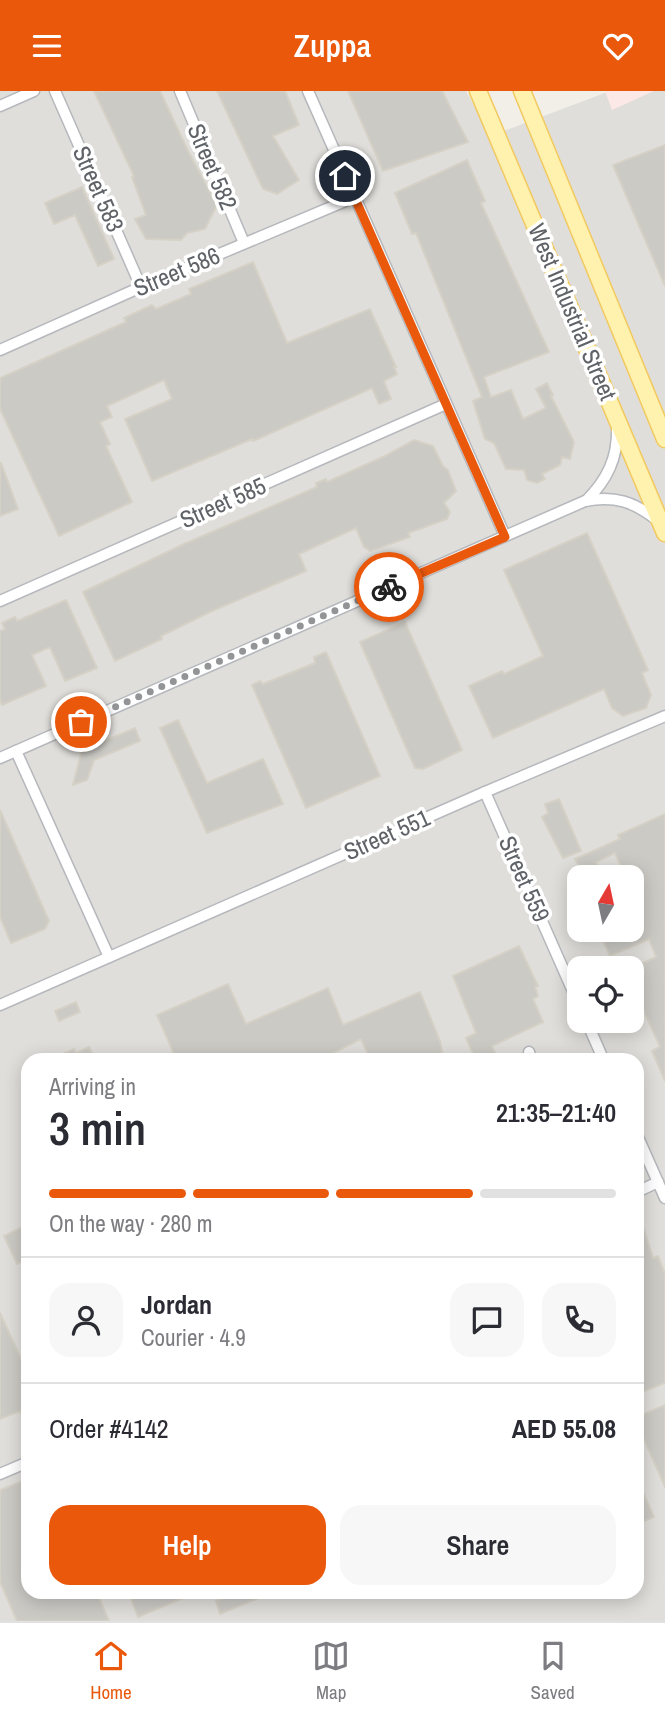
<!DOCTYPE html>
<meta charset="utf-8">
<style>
:root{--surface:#fff;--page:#f7f7f7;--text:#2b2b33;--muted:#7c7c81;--line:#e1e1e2;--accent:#ea580c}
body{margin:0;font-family:"Archivo Narrow",sans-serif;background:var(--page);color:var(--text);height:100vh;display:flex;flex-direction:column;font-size:26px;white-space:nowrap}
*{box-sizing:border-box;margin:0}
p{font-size:23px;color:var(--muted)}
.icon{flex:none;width:38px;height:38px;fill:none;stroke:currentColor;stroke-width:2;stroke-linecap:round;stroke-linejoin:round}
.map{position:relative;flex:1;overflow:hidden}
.panel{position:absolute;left:21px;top:962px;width:623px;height:546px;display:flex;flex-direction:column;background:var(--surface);border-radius:21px;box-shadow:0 4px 18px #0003}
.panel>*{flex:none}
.needle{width:46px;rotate:9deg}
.tools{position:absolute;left:567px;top:774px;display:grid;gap:14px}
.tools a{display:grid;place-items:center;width:77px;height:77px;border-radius:14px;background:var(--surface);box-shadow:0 4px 18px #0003;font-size:35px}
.pin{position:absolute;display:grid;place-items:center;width:60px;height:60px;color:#fff;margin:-30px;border:4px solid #fff;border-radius:50%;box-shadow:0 2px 7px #0007}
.courier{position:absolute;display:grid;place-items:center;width:70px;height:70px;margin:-35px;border:5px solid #ea580c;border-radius:50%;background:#fff;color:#222;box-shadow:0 2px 9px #0007}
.summary em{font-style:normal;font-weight:600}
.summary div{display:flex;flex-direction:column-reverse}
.summary{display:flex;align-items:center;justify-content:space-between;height:119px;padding:0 28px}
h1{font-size:46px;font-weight:600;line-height:52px}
.bar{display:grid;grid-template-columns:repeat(4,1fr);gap:10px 7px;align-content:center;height:84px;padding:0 28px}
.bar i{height:9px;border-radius:5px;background:var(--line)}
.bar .on{background:var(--accent)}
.bar p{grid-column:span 4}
.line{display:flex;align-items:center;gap:18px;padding:0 28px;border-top:2px solid var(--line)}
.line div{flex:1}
.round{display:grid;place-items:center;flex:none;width:74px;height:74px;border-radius:21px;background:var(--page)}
.primary-button{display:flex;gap:14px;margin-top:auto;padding:14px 28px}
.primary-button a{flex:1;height:80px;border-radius:21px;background:var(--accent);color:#fff;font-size:28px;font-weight:600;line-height:80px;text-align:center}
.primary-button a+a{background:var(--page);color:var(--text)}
header{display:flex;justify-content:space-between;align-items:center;height:91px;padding:0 28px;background:var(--accent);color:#fff;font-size:32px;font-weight:600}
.dock{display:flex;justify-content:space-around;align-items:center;height:98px;border-top:2px solid var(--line);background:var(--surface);font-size:19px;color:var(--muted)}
.dock a{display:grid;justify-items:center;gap:4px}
.dock .on{color:var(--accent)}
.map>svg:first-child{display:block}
.industrial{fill:#e0deda;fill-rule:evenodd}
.medical{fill:#fce8e6}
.building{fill:#cccac5;stroke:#d6d1c6;stroke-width:2}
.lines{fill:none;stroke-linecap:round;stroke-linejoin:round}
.street-casing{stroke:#b5b8bc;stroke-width:13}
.primary-casing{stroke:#f2c960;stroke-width:19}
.street{stroke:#fff;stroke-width:10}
.primary{stroke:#fff2af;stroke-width:16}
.done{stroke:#929495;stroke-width:7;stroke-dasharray:0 12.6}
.route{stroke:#ea580c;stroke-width:9}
.labels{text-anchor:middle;stroke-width:7;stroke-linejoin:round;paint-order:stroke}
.street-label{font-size:24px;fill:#5f6368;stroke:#fff}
</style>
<header><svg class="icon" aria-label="menu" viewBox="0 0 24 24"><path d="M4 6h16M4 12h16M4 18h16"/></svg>Zuppa<svg class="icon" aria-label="heart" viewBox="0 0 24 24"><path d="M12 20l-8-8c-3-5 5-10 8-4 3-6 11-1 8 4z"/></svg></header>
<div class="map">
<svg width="665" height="1530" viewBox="0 0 665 1530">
<rect width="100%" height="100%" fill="#f1efe8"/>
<path class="industrial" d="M0 0H466L491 45 610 0H665V1530H0ZM579 786H632V838H579ZM579 877H632V929H579ZM28 970H637V1502H28Z"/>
<path class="medical" d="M605 0H654L612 19Z"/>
<g class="building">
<path d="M94 0H160L188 60 217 114 205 138 187 142 181 149 146 148 135 128 146 124 132 86 134 85Z"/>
<path d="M217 0H285L299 34 273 45 299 89 277 103 263 98Z"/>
<path d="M348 0H442L468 51 383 80Z"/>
<path d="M665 54V195L613 74Z"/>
<path d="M467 69 485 110 481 112 549 261 484 286 491 306 511 299 523 328 546 317 536 298 547 292 553 304 551 305 574 351 570 368 562 366 560 374 542 383 545 388 537 392 527 389 524 379 506 378 494 352 485 348 473 310 482 306 416 142 412 143 395 102Z"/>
<path d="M82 96 114 168 98 175 75 124 54 133 45 112Z"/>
<path d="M253 171 287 252 370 218 396 276H394L397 283 384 290 391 308 379 313 372 297 253 350 252 348 152 390 125 328 172 308 164 289 107 315 112 326 100 331 110 353 106 355 132 411 59 445 0 318V287L126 231 124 227 152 214 156 218 191 203 189 198Z"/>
<path d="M414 349 433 355 443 375 448 379 456 400 444 412 450 421 447 428 408 442 410 446 370 460 364 456 356 437 299 463 306 480 212 520 161 545 162 548 115 570 83 501 184 453 317 396 316 392 326 388 327 391 385 365Z"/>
<path d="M1 372 18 418 0 425V373Z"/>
<path d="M587 442 648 579 642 582 651 604 646 617 623 625 612 617 604 598 493 647 469 595 502 580 504 583 543 565 504 479Z"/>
<path d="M66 509 97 577 65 590 50 556 32 564 46 595 2 614 0 608V540L5 538 2 532 15 526 17 530Z"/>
<path d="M405 531 462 659 423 678 415 677 360 551Z"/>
<path d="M326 561 380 685 306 717 252 594 260 590 263 593 315 572 314 566Z"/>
<path d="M178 629 207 692 263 668 283 713 207 742 160 637Z"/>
<path d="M135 637 140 650 94 669 87 689 73 694 82 659Z"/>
<path d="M559 708 581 760 563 767 542 726 548 722 545 713Z"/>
<path d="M0 719 49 830 45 838 11 852 0 826Z"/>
<path d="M665 723V990L652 960 660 956 632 893V877L656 866 649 848 610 865 598 838H632V786H626L615 762 596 771 603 786H585L575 768 620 748 618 744Z"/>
<path d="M519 855 538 895 535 896 538 905 533 908 543 931 492 955 498 970H476L466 947 476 942 453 885Z"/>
<path d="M228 893 246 933 328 897 343 934 420 901 440 950 442 961 426 970H371L361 948 317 970H177L157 924Z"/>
<path d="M76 911 80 921 59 930 55 920Z"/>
<path d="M89 956 96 970H60L67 966 65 962 74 958 76 962Z"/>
<path d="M639 1123 653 1167 658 1165 665 1183V1292L637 1303V1124Z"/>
<path d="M28 1133V1168L17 1173 4 1145Z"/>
<path d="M0 1222 28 1283V1337L20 1320 0 1328Z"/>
<path d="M665 1314V1396L637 1332V1326Z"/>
<path d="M28 1388V1502H97L109 1530H17L0 1491V1399Z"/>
<path d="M637 1388 654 1426 637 1433Z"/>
<path d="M129 1502H195L138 1526Z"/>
<path d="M236 1502H271L220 1523 216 1510Z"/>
</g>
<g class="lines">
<defs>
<g id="street">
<path d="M55 0 141 196"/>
<path d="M180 0 244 152"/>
<path d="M308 0 505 445"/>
<path d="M0 15 34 0"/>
<path d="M0 259 141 196 355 106"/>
<path d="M586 410C607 389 618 367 617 337"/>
<path d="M0 510 446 313"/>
<path d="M16 660 109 866"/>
<path d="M0 667 585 410C615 404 634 411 657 429"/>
<path d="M485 701 579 914"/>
<path d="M0 914 485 701 665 625"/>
<path d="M586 929 604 970"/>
<path d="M529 961 532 970"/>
<path d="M637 1044 665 1107"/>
<path d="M637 1101 658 1091"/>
<path d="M0 1383 28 1371"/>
</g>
<g id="primary">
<path d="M478 0 665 442"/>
<path d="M522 0 665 348"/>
</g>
</defs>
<use href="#street" class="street-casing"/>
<use href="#primary" class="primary-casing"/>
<use href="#street" class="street"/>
<use href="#primary" class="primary"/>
</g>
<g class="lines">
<path class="done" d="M81 631 389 496"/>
<path class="route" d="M345 85 505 446 389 496"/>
</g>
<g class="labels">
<g class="street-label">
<text transform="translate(212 76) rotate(67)" y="8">Street 582</text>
<text transform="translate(98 98) rotate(66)" y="8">Street 583</text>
<text transform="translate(177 181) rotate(-23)" y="8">Street 586</text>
<text transform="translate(572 221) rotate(67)" y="8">West Industrial Street</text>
<text transform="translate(223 412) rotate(-24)" y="8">Street 585</text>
<text transform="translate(387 744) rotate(-24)" y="8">Street 551</text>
<text transform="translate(524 788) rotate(66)" y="8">Street 559</text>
</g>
</g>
</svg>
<div class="tools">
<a><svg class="needle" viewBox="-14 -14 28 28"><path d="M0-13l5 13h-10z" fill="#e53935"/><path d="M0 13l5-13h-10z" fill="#7c7c81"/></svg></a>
<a><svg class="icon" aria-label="locate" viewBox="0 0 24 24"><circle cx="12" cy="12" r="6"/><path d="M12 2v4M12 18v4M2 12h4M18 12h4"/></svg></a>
</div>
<div class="pin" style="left:81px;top:631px;background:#ea580c"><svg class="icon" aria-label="bag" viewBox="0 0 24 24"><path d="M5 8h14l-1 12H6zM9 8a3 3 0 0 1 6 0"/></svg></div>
<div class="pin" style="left:345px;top:85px;background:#1f2937"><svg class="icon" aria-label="home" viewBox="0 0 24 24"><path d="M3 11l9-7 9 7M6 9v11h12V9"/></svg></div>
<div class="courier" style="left:389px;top:496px"><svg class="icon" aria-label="bike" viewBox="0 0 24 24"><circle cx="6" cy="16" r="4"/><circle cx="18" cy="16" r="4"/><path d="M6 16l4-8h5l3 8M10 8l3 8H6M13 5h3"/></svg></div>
<section class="panel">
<div class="summary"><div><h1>3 min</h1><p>Arriving in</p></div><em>21:35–21:40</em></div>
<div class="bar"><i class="on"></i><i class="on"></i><i class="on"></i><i></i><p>On the way · 280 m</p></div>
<div class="line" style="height:126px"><a class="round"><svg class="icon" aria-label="person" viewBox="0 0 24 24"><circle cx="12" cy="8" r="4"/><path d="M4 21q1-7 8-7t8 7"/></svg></a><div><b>Jordan</b><p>Courier · 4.9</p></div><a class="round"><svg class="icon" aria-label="chat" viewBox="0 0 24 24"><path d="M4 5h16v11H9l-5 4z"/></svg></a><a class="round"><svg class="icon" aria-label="phone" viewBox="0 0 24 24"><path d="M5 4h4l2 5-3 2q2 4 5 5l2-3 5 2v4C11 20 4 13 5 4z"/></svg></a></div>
<div class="line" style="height:91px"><div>Order #4142</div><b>AED 55.08</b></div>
<div class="primary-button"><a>Help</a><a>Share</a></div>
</section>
</div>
<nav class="dock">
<a class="on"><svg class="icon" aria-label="home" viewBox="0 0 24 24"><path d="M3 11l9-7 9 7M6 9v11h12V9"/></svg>Home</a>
<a><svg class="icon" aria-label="map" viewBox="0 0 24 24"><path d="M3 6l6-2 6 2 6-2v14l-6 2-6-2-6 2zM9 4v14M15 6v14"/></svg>Map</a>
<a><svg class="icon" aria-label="saved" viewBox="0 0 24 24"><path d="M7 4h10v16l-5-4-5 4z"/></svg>Saved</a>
</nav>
